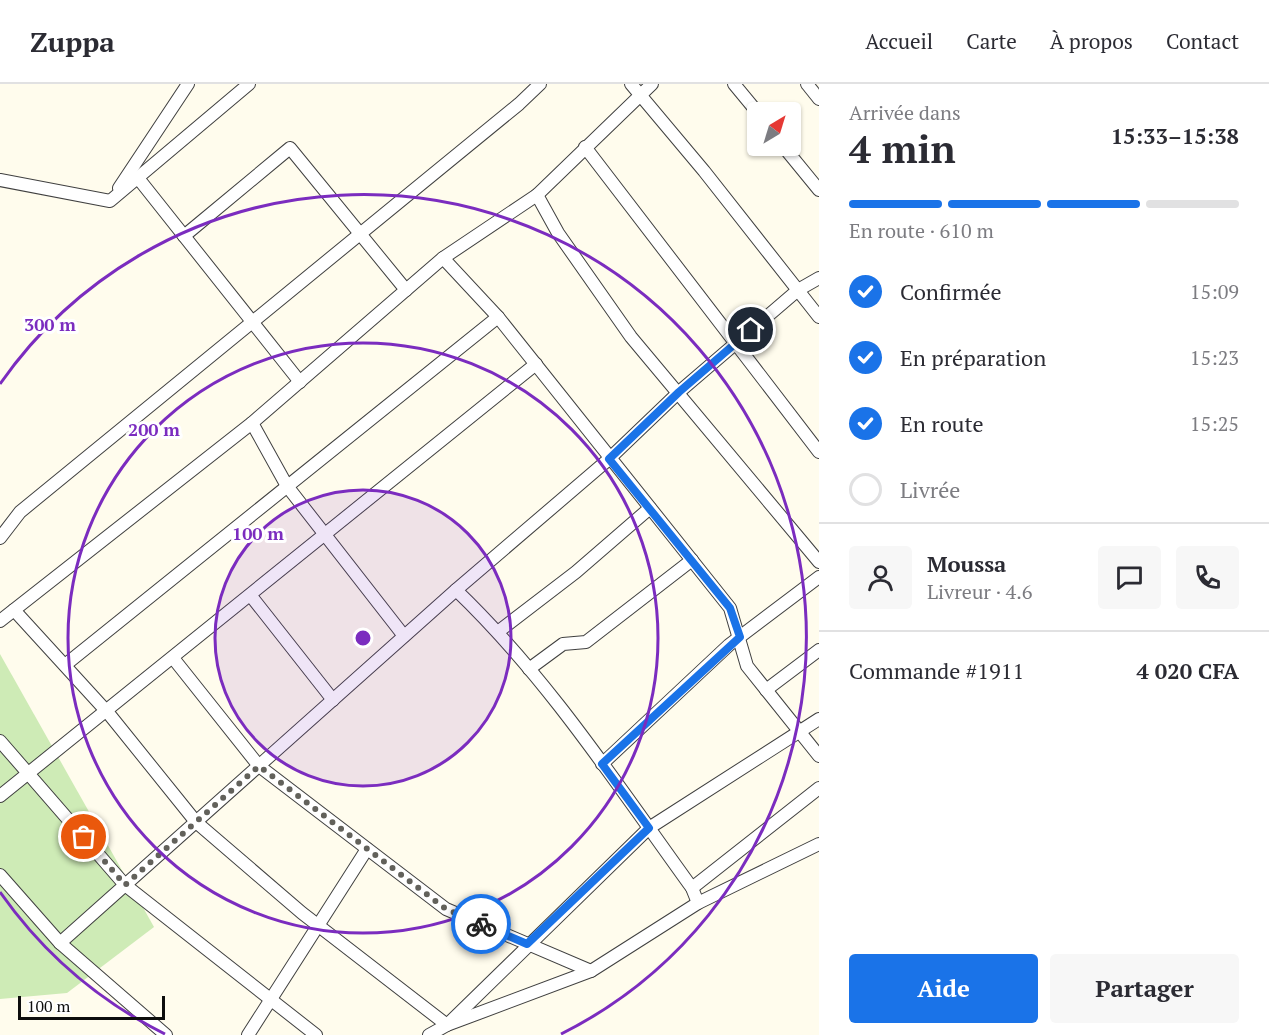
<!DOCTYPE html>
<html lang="fr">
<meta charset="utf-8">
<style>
:root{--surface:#fff;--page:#f7f7f7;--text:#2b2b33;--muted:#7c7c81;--line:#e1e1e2;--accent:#1a73e8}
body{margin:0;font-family:"PT Serif",serif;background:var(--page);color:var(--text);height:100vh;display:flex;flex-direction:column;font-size:22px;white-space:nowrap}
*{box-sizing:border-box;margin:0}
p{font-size:20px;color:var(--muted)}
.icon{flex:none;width:33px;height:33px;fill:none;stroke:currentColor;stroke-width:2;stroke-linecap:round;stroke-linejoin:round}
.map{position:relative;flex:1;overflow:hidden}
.details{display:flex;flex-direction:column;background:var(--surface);width:450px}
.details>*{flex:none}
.needle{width:39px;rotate:38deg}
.tools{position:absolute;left:747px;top:18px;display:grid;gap:12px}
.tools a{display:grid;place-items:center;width:54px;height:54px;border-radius:6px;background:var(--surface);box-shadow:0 2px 4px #0004;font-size:30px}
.scale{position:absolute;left:18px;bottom:15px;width:147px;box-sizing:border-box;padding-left:6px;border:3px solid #0d0d0d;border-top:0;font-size:16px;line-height:21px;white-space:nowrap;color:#0d0d0d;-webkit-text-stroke:4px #fff;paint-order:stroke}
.pin{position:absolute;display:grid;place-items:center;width:51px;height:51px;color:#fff;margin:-26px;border:3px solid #fff;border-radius:50%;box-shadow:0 2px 6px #0007}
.courier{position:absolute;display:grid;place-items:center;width:60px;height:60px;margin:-30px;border:4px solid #1a73e8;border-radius:50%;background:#fff;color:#222;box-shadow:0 2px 8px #0007}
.headline em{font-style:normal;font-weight:800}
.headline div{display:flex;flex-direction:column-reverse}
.headline{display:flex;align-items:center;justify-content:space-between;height:102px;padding:0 30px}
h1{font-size:39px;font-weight:800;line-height:45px}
.bar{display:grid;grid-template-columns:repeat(4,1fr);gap:9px 6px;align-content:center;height:72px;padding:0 30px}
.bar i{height:8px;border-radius:4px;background:var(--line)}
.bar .active{background:var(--accent)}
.bar p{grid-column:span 4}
.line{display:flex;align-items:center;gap:15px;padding:0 30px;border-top:2px solid var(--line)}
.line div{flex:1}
.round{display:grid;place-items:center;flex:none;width:63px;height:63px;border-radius:6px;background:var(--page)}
ol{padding:0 30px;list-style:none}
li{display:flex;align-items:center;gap:18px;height:66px}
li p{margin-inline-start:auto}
li .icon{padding:6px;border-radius:50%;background:var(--accent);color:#fff;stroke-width:4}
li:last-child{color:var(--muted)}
li i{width:33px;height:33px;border:3px solid var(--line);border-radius:50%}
.cta{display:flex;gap:12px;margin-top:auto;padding:12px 30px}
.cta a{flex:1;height:69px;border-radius:6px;background:var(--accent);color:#fff;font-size:24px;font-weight:800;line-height:69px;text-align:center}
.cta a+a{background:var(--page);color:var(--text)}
header{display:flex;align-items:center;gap:36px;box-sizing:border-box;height:84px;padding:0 30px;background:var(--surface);border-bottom:2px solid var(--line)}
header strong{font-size:28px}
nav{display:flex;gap:33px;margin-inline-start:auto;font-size:21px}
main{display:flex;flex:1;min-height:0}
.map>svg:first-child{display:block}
.green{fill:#ceebb6}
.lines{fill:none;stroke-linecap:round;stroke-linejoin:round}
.minor-casing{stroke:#404040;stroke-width:14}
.minor{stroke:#fff;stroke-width:12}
.done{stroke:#62615b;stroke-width:6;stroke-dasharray:0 10.8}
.route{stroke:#1a73e8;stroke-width:8}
.ring{fill:none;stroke:#7b2cbf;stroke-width:3}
.centre{fill:#7b2cbf;stroke:#fff;stroke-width:3}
.ring-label{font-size:18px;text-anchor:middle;font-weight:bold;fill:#7b2cbf;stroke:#fff;stroke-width:6;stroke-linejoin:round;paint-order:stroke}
</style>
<header>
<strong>Zuppa</strong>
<nav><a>Accueil</a><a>Carte</a><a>À propos</a><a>Contact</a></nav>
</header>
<main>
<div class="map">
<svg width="819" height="951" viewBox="0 0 819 951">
<rect width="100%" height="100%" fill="#fffced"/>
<path class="green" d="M0 570 154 843 67 909 0 915Z"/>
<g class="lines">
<defs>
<g id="minor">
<path d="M631 0 704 87 819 233"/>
<path d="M734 0 758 29"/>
<path d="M807 0 819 15"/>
<path d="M783 62 819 106"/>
<path d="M585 63 819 368"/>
<path d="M138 94 300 298"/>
<path d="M0 96 110 117 249 0"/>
<path d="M119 104 188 0"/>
<path d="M537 111 558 149 631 253 819 478"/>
<path d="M184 152 290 64 406 206"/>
<path d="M443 174 498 233 730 524 747 582 819 672"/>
<path d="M252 339 287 402 404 552"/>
<path d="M0 454 20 428 519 20 540 0"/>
<path d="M456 506C547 593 618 702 692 804L698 819"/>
<path d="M251 512 333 616"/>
<path d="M14 526 109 630 196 738 302 829 447 941 591 887 698 819 819 760"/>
<path d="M0 537 252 339 443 174 537 111 652 0"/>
<path d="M499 547 576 488 650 424"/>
<path d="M173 574 259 682 446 825 591 887"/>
<path d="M65 581 498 233"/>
<path d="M529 585 563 560 586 558 692 476"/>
<path d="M766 606 819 566"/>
<path d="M0 657 125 801 316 951"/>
<path d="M602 680 729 561 819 493"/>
<path d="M0 712 536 280"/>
<path d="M0 791 60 859 166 951"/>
<path d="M692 804 819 704"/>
<path d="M60 859 456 506 609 375 679 308 798 206 819 194"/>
<path d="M248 951 367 765"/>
<path d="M429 951 447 941 649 744 819 635"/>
</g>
</defs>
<use href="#minor" class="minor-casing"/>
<use href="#minor" class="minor"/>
</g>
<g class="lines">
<path class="done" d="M84 753 125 801 259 682 446 825 481 840"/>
<path class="route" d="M481 840 527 860 649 744 602 680 740 553 730 524 609 375 679 308 751 246"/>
</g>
<circle cx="363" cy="554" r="148" fill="#7b2cbf" fill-opacity=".12"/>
<g class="ring">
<circle cx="363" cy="554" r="148"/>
<circle cx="363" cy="554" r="295"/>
<path d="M165 950A443 443 0 0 1 0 808M0 300A443 443 0 1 1 561 950"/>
</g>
<circle cx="363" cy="554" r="9" class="centre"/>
<g class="ring-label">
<text x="50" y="247">300 m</text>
<text x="154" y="352">200 m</text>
<text x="258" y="456">100 m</text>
</g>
</svg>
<div class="tools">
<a><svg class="needle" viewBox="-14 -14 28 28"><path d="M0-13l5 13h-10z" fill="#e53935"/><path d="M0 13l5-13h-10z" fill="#7c7c81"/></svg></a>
</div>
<div class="scale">100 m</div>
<div class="pin" style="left:84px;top:753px;background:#ea580c"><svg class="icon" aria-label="bag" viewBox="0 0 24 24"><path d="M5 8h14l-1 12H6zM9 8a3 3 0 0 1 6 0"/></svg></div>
<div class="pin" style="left:751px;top:246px;background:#1f2937"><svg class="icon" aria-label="home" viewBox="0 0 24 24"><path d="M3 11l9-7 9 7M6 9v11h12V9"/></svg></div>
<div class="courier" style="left:481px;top:840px"><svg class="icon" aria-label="bike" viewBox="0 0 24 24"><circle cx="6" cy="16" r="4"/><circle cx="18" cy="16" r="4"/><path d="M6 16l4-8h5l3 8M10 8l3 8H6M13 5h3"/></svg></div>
</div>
<section class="details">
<div class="headline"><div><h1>4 min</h1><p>Arrivée dans</p></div><em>15:33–15:38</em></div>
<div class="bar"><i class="active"></i><i class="active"></i><i class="active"></i><i></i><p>En route · 610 m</p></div>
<ol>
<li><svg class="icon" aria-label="check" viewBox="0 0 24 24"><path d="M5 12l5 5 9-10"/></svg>Confirmée<p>15:09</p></li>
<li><svg class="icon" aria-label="check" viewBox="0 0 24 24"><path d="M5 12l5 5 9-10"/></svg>En préparation<p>15:23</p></li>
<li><svg class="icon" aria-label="check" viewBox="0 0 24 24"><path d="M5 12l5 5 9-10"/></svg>En route<p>15:25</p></li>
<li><i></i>Livrée</li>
</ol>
<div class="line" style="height:108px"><a class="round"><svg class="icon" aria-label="person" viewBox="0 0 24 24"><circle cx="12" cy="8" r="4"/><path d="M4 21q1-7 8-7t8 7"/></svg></a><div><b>Moussa</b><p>Livreur · 4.6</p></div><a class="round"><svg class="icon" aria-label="chat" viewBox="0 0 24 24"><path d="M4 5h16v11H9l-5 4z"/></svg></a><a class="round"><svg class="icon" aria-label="phone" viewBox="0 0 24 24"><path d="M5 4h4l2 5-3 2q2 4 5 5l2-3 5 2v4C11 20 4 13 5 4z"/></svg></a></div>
<div class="line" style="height:78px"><div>Commande #1911</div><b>4 020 CFA</b></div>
<div class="cta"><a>Aide</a><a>Partager</a></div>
</section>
</main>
